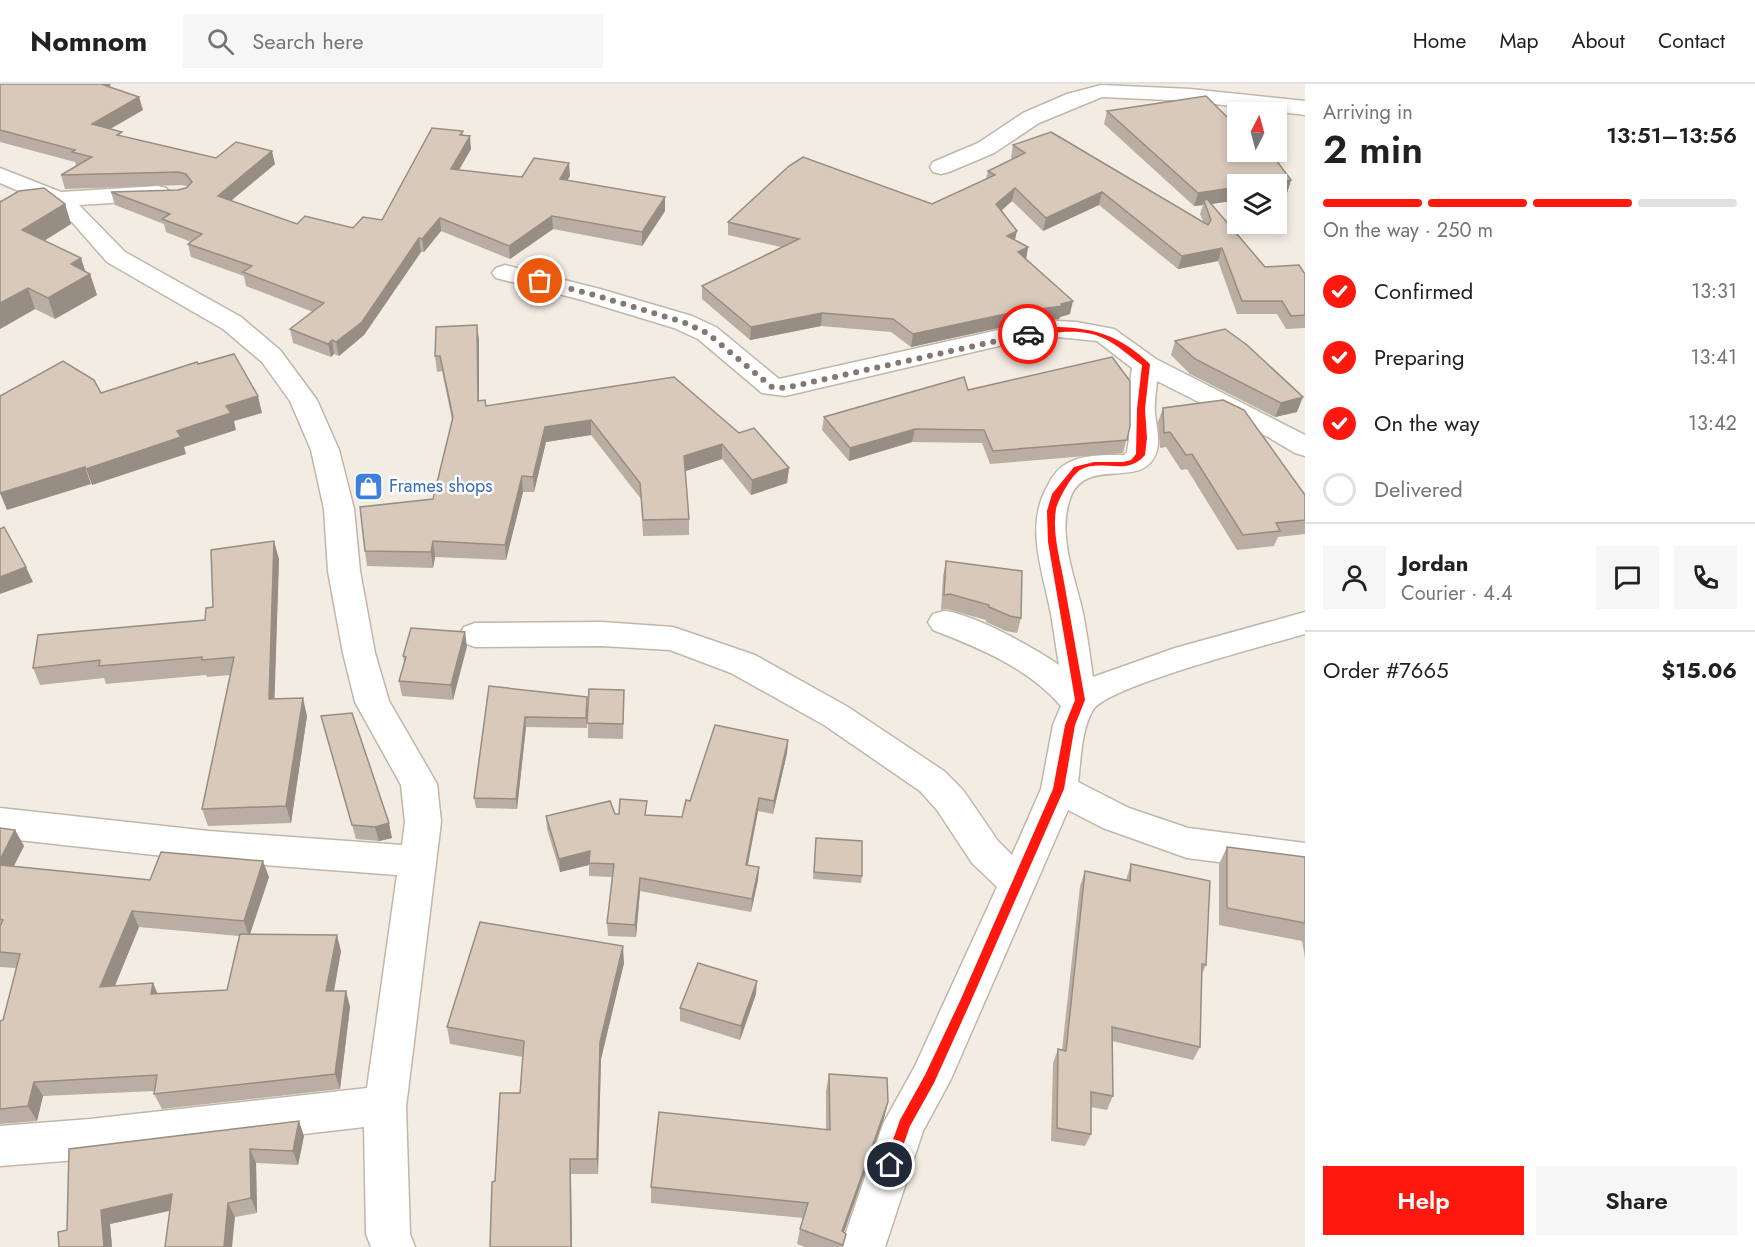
<!DOCTYPE html>
<meta charset="utf-8">
<style>
:root{--surface:#fff;--page:#f6f6f6;--text:#202124;--muted:#757577;--line:#e0e0e0;--accent:#ff180e}
body{margin:0;font-family:Jost,sans-serif;background:var(--page);color:var(--text);height:100vh;display:flex;flex-direction:column;font-size:22px;white-space:nowrap}
*{box-sizing:border-box;margin:0}
p{font-size:20px;color:var(--muted)}
.icon{flex:none;width:33px;height:33px;fill:none;stroke:currentColor;stroke-width:2;stroke-linecap:round;stroke-linejoin:round}
.map{position:relative;flex:1;overflow:hidden}
.panel{display:flex;flex-direction:column;background:var(--surface);width:450px}
.panel>*{flex:none}
.needle{width:39px;rotate:6deg}
.controls{position:absolute;left:1227px;top:18px;display:grid;gap:12px}
.controls a{display:grid;place-items:center;width:60px;height:60px;border-radius:0px;background:var(--surface);box-shadow:0 3px 9px #0003;font-size:30px}
.pin{position:absolute;display:grid;place-items:center;width:51px;height:51px;color:#fff;margin:-26px;border:3px solid #fff;border-radius:50%;box-shadow:0 2px 6px #0007}
.courier{position:absolute;display:grid;place-items:center;width:60px;height:60px;margin:-30px;border:4px solid #ff180e;border-radius:50%;background:#fff;color:#222;box-shadow:0 2px 8px #0007}
.overview em{font-style:normal;font-weight:600}
.overview div{display:flex;flex-direction:column-reverse}
.overview{display:flex;align-items:center;justify-content:space-between;height:102px;padding:0 18px}
h1{font-size:39px;font-weight:600;line-height:45px}
.bar{display:grid;grid-template-columns:repeat(4,1fr);gap:9px 6px;align-content:center;height:72px;padding:0 18px}
.bar i{height:8px;border-radius:4px;background:var(--line)}
.bar .on{background:var(--accent)}
.bar p{grid-column:span 4}
.line{display:flex;align-items:center;gap:15px;padding:0 18px;border-top:2px solid var(--line)}
.line div{flex:1}
.round{display:grid;place-items:center;flex:none;width:63px;height:63px;border-radius:0px;background:var(--page)}
ol{padding:0 18px;list-style:none}
li{display:flex;align-items:center;gap:18px;height:66px}
li p{margin-inline-start:auto}
li .icon{padding:6px;border-radius:50%;background:var(--accent);color:#fff;stroke-width:4}
li:last-child{color:var(--muted)}
li i{width:33px;height:33px;border:3px solid var(--line);border-radius:50%}
.action{display:flex;gap:12px;margin-top:auto;padding:12px 18px}
.action a{flex:1;height:69px;border-radius:0px;background:var(--accent);color:#fff;font-size:24px;font-weight:600;line-height:69px;text-align:center}
.action a+a{background:var(--page);color:var(--text)}
header{display:flex;align-items:center;gap:36px;box-sizing:border-box;height:84px;padding:0 30px;background:var(--surface);border-bottom:2px solid var(--line)}
header strong{font-size:28px}
nav{display:flex;gap:33px;margin-inline-start:auto;font-size:21px}
.search{width:420px;height:54px;background:var(--page);display:flex;align-items:center;gap:15px;box-sizing:border-box;padding:0 21px;border-radius:0px;color:var(--muted);font-size:22px}
main{display:flex;flex:1;min-height:0}
.map>svg:first-child{display:block}
.lines{fill:none;stroke-linecap:round;stroke-linejoin:round}
.minor-casing{stroke:#c1b6a9;stroke-width:3}
.minor{fill:#fff;fill-rule:evenodd}
.wall{fill:#baada1;fill-rule:evenodd}
.shaded-wall{fill:#978d83}
.building{fill:#d8c9bb;stroke:#978d83;stroke-width:1.5}
.route{fill:#ff180e}
.done{stroke:#827a71;stroke-width:6;stroke-dasharray:0 10.8}
.labels{text-anchor:middle;stroke-width:5;stroke-linejoin:round;paint-order:stroke}
.shop-label{font-size:18px;fill:#366cbe;stroke:#fff;text-anchor:start}
</style>
<header>
<strong>Nomnom</strong>
<div class="search"><svg class="icon" aria-label="search" viewBox="0 0 24 24"><circle cx="10" cy="10" r="6"/><path d="M15 15l6 6"/></svg>Search here</div>
<nav><a>Home</a><a>Map</a><a>About</a><a>Contact</a></nav>
</header>
<main>
<div class="map">
<svg width="1305" height="1163" viewBox="0 0 1305 1163">
<rect width="100%" height="100%" fill="#f3ece3"/>
<g class="lines">
<defs>
<g id="minor">
<path d="M1101 1 1190 5 1305 17V31L1190 17 1102 13 1039 39 994 69 949 88 941 90 933 88 930 83 933 78 978 59 1023 29 1067 10Z"/>
<path d="M0 84 61 108 158 102 166 104 170 109 166 114 158 116 79 121 125 168 241 233 280 266 317 316 339 366 354 425 360 487 375 569 389 617 437 700 441 738 406 1023 410 1150 415 1163H371L366 1150 364 1043 90 1075 0 1082V1042L90 1035 367 1004 397 791 209 777 0 754V724L209 747 402 761 405 738 401 701 355 618 343 569 328 487 324 425 311 366 290 317 262 278 223 245 107 178 72 138 52 123 30 124 0 133V118L26 110 0 99Z"/>
<path d="M505 181 600 205 692 232 716 243 779 295 1003 245 1058 237 1076 238 1114 245 1156 275 1305 351V372L1295 369 1268 353 1157 297C1156 308 1154 319 1155 329 1156 341 1160 354 1157 366 1146 408 1088 371 1071 412 1056 449 1075 493 1083 529 1087 550 1090 572 1093 593L1175 564 1305 528V550C1271 560 1107 602 1093 626 1081 646 1081 676 1078 698L1129 724 1188 744 1305 759V789L1187 774 1103 744 1068 726 951 995 923 1047 885 1163H841L883 1040 915 982 997 803 972 779 937 726 920 707 824 641 731 589 670 566 602 562 475 563 464 559 459 551 464 543 475 539 602 538 673 543 755 571 848 623 944 687 963 706 998 757 1012 771 1041 705 1053 641 1061 622C1027 583 979 564 933 546L928 538 933 530C937 529 942 527 946 527 977 532 1033 563 1059 581 1056 564 1054 547 1051 530 1043 487 1024 442 1048 401 1052 393 1057 385 1066 380 1083 370 1105 371 1124 371L1127 368 1129 355 1127 320 1132 284 1097 257 1058 253 1003 261 785 312 762 309 698 255 674 244 582 216 496 194 492 189 496 184Z"/>
</g>
</defs>
<use href="#minor" class="minor-casing"/>
<use href="#minor" class="minor"/>
</g>
<g class="wall">
<path d="M0 0 109 3 143 26 110 45 123 53 216 74 275 80 231 117 297 140 353 144 382 136 463 47V51L471 65 459 86 522 93 570 92 567 96 665 127 642 162 553 145 510 175 441 147 424 168H421L364 251 339 272 334 270 331 273 293 259 290 245 313 228 246 202 244 192 191 173 188 160 191 158 166 148 164 140 115 121 111 108 178 106 186 104 188 102 181 101 65 105 61 91 78 82 76 81 75 78 0 58Z"/>
<path d="M1107 27 1238 68 1291 96 1287 109 1276 110V100H1238V116L1211 120 1265 183 1305 190V244L1286 245 1277 230H1237L1218 177 1178 185 1099 121 1043 147 1012 117 1001 127 1015 156 1028 163 1026 175 1070 230 1060 233 1059 235 1003 243 911 263 891 248 821 242 750 256 702 215V202L781 163 728 151V138L932 120 986 95 988 87 1013 75 1011 74 1013 61 1204 139 1200 130 1203 121 1194 122 1104 40Z"/>
<path d="M0 118 65 120 71 140 44 157 86 188 90 190 97 211 55 235 35 225 0 245Z"/>
<path d="M479 256V317L486 322 739 349 789 384 787 399 751 411 722 375 685 387 689 435V451L643 452 641 415 591 351 546 358 534 408H523L506 476 435 473 433 484 367 482 365 467 433 415 452 336 442 287 437 288 435 272Z"/>
<path d="M1175 257 1297 328 1275 333 1190 290 1171 271Z"/>
<path d="M968 306 1130 342 1123 369 990 380 982 359 912 358 849 377 822 346 824 333Z"/>
<path d="M1163 324 1305 411V450L1278 453 1274 462 1237 466 1187 385 1181 386 1166 363 1160 364 1158 338Z"/>
<path d="M279 475 274 615 307 632 291 739 208 742 202 725 230 591 207 593 206 591 106 600 104 594 40 601 33 584 205 536 213 523Z"/>
<path d="M946 477 1021 534 1017 549 1006 547 986 538V536L947 525 941 526 943 492Z"/>
<path d="M467 562 453 616 402 612 399 597 404 579 403 572Z"/>
<path d="M489 602 588 622 624 606 623 655 588 654V627L587 644 526 643 517 725 476 724 474 714Z"/>
<path d="M321 632 392 754 379 757 356 755Z"/>
<path d="M788 656 787 669 773 730 758 727 748 781 759 783 758 796 751 828 640 807 636 853 608 852 607 839 612 793 589 792V781L560 788 547 745 546 732 615 730 682 733 690 717Z"/>
<path d="M0 744 15 746 24 762 14 782 150 796 269 793 250 850 341 867 334 907H346L350 923 340 1005 162 1025 154 1010 155 1007 43 1012 37 1037 0 1040V937L3 936 16 884 0 883ZM139 843 239 852 227 906 157 910 115 902Z"/>
<path d="M816 754 862 792 861 799 813 795Z"/>
<path d="M1227 763 1305 773V874L1302 857 1219 841V780Z"/>
<path d="M1131 780 1206 881 1202 890 1200 963 1193 976 1112 957 1113 1012 1107 1026 1091 1023V1050L1085 1062 1051 1057 1053 979 1058 965 1062 966 1080 802 1085 787 1126 796Z"/>
<path d="M624 879 601 975 598 1090H571L495 1097 520 1009 523 973 450 960 447 943Z"/>
<path d="M756 910 740 956 680 937V924Z"/>
<path d="M829 990 888 1018 884 1034 844 1148 843 1163H805L797 1160 800 1145 803 1134 651 1119V1103L826 1046V1007Z"/>
<path d="M304 1052 298 1081 256 1079 257 1129 235 1133 170 1127 110 1140 112 1163H59L67 1146 69 1065Z"/>
</g>
<g class="shaded-wall">
<path d="M99 0H111L102 12Z"/>
<path d="M139 13 143 26 96 53 92 40Z"/>
<path d="M470 52 471 65 452 98 451 85Z"/>
<path d="M272 67 275 80 221 125 218 112Z"/>
<path d="M569 79 570 92 560 108V95Z"/>
<path d="M1291 96 1287 109 1276 110V100H1257Z"/>
<path d="M1238 103V116L1205 121 1204 117 1203 121 1194 122 1198 109Z"/>
<path d="M1015 104 1012 117 994 133 996 120Z"/>
<path d="M1102 108 1099 121 1043 147 1046 134Z"/>
<path d="M665 113V127L642 162V148Z"/>
<path d="M65 120 71 140 29 166 22 146Z"/>
<path d="M552 132 553 145 510 175 509 162Z"/>
<path d="M440 134 441 147 424 168 422 155Z"/>
<path d="M1017 147 1014 160 1007 152Z"/>
<path d="M419 154 421 168 364 251 339 272 336 258Z"/>
<path d="M1028 163 1026 176 1018 168Z"/>
<path d="M1222 164 1218 177 1178 185 1182 172Z"/>
<path d="M81 174 87 192 90 190 97 211 55 235 48 214 71 180Z"/>
<path d="M28 204 35 225 0 245V219Z"/>
<path d="M1073 217 1070 230 1060 233 1059 235 1003 243 911 263 913 250 1005 230 1061 220Z"/>
<path d="M822 229 821 242 750 256 751 243Z"/>
<path d="M477 241 479 256V333L478 317Z"/>
<path d="M332 256 334 270 331 273 328 260Z"/>
<path d="M258 312 262 329 234 337 236 346 184 363 186 370 92 401 86 385 226 322Z"/>
<path d="M1303 313 1297 328 1275 333 1281 319Z"/>
<path d="M591 336V351L546 358 534 408 533 393 545 343Z"/>
<path d="M915 345 912 358 849 377 850 364Z"/>
<path d="M722 360V375L683 388 684 372Z"/>
<path d="M85 383 91 400 7 426 0 409Z"/>
<path d="M789 384 787 399 751 411 752 396Z"/>
<path d="M522 392 523 408 506 476 505 461Z"/>
<path d="M274 457 279 475 274 632 269 615Z"/>
<path d="M433 457 435 473 433 484 431 468Z"/>
<path d="M26 483 33 498 0 510V493Z"/>
<path d="M465 548 467 562 453 616 451 601Z"/>
<path d="M303 614 307 632 291 739 286 722Z"/>
<path d="M525 633 526 643 517 725 516 715Z"/>
<path d="M788 656 787 669 773 730 774 717Z"/>
<path d="M759 714 758 727 745 794 746 781Z"/>
<path d="M389 739 392 754 379 757 375 743Z"/>
<path d="M15 746 24 762 6 797 0 785V776Z"/>
<path d="M590 767 589 781 560 788 559 775Z"/>
<path d="M263 777 269 793 249 853 244 837Z"/>
<path d="M759 783 758 796 751 828 752 815Z"/>
<path d="M640 794V807L636 853 635 841Z"/>
<path d="M132 827 139 843 108 918 100 903Z"/>
<path d="M337 851 341 867 331 923 326 907Z"/>
<path d="M623 862 624 879 601 975 598 1090 597 1075 600 958Z"/>
<path d="M757 897 756 910 740 956 741 942Z"/>
<path d="M153 899 160 915 151 910Z"/>
<path d="M346 907 350 923 340 1005 335 990Z"/>
<path d="M34 998 43 1012 37 1037 28 1022Z"/>
<path d="M888 1018 884 1034 839 1162 842 1147Z"/>
<path d="M299 1037 304 1052 298 1081 293 1067Z"/>
<path d="M250 1065 256 1079 257 1129 251 1114Z"/>
<path d="M570 1075 571 1090 572 1163H571Z"/>
<path d="M172 1110 180 1124 110 1140 112 1163H104L101 1126Z"/>
<path d="M228 1119 235 1133 232 1163H224Z"/>
</g>
<g class="building">
<path d="M0 0H101L139 13 92 40 122 48 117 51 216 74 236 58 272 67 218 112 297 140 305 132 353 144 363 133 382 136 432 44 463 47 460 51 470 52 451 85 522 93 534 74 569 79 560 95 665 113 642 148 552 132 509 162 440 134 422 155 419 154 362 238 336 258 332 256 328 260 290 245 324 219 243 188 252 182 188 160 202 150 162 135 170 130 111 108 178 106 186 104 192 98 186 90 178 88 61 91 92 73 72 68 75 66 0 46Z"/>
<path d="M1206 12 1238 44V68H1270L1291 96 1257 100H1238V103L1198 109 1107 27Z"/>
<path d="M1051 48 1208 141 1211 136 1204 117 1207 115 1265 183 1299 181 1305 190V231L1291 232 1282 217H1242L1222 164 1182 172 1102 108 1046 134 1015 104 996 120 1017 147 1007 152 1028 163 1018 168 1073 217 1061 220 1062 222 1005 230 913 250 893 235 822 229 751 243 702 202 799 155 728 138 789 82 803 73 932 120 995 91 988 87 1025 69 1013 61Z"/>
<path d="M44 104 65 120 22 146 81 174 71 180 90 190 48 214 28 204 0 219V118L19 107Z"/>
<path d="M477 241 478 317 485 316 486 322 674 293 739 349 754 344 789 384 752 396 722 360 684 372 689 435 643 436 640 399 591 336 545 343 533 393 522 392 505 461 433 457 431 468 365 467 360 423 433 415 453 333 440 272H435L436 243Z"/>
<path d="M1225 245 1247 261 1303 313 1281 319 1195 275 1175 257Z"/>
<path d="M234 270 258 312 226 322 231 329 177 347 181 353 86 385 85 383 0 409V312L63 277 94 296 101 309 197 278 198 280Z"/>
<path d="M1112 273 1130 297V342L1127 356 993 367 984 346 915 345 850 364 824 333 964 293 968 306Z"/>
<path d="M1223 316 1244 326 1305 411V436L1276 439 1280 447 1243 451 1192 370 1186 371 1170 348 1164 349 1163 324Z"/>
<path d="M4 443 26 483 0 493V445Z"/>
<path d="M274 457 269 615 303 614 286 722 202 725 234 573 202 576V573L99 582 100 576 33 584 38 551 205 536 206 524 213 523 211 466Z"/>
<path d="M946 477 1022 487 1021 534 1010 532 989 523V521L950 510 944 511Z"/>
<path d="M411 544 465 548 451 601 399 597 406 573 403 572Z"/>
<path d="M489 602 587 613 586 634 525 633 516 715 474 714Z"/>
<path d="M589 605 624 606 623 640 587 639Z"/>
<path d="M352 629 389 739 375 743 352 741 321 632Z"/>
<path d="M715 641 788 656 774 717 759 714 746 781 759 783 752 815 640 794 635 841 607 839 614 780 589 779 590 767 559 775 546 732 610 717 615 730H619L620 715 647 717 645 731 682 733 686 716 690 717Z"/>
<path d="M0 744 15 746 0 776Z"/>
<path d="M816 754 862 757V792L814 788Z"/>
<path d="M1227 763 1305 773V839L1227 824Z"/>
<path d="M161 768 263 777 244 837 132 827 100 903 153 899 151 910 227 906 240 850 337 851 326 907H346L335 990 154 1010 157 991 34 998 28 1022 0 1025V937L3 936 20 870 0 868V842L3 836 0 835V781L150 796Z"/>
<path d="M1131 780 1210 797 1206 881 1202 880 1200 963 1112 943 1113 1012 1091 1008V1050L1057 1044 1058 965 1066 967 1085 787 1130 797Z"/>
<path d="M480 838 623 862 600 958 597 1075H570L571 1163H490L492 1098 495 1097 500 1009H520L524 957 447 943Z"/>
<path d="M698 879 757 897 741 942 680 924Z"/>
<path d="M829 990 887 994 888 1018 842 1147 846 1150 843 1161 800 1145 808 1119 651 1103 659 1028 830 1046Z"/>
<path d="M299 1037 293 1067 250 1065 251 1114 228 1119 224 1163H165L172 1110 101 1126 104 1163H59L58 1148 67 1146 69 1065Z"/>
</g>
<path class="route" d="M1058 243C1096 244 1122 253 1150 280L1145 325 1147 354 1145 371C1127 393 1101 374 1080 386 1071 392 1059 414 1056 425 1052 448 1060 475 1064 498 1071 537 1078 577 1085 616L1075 641 1064 705 971 917 934 999 910 1042 895 1085 890 1087 886 1085 884 1081 900 1036 925 991 960 917 1053 705 1065 641 1075 616 1048 458 1047 427 1052 410 1074 383 1094 378H1123L1131 376 1136 370 1137 325 1142 281C1130 273 1117 260 1103 254 1081 243 1051 249 1028 252L1024 250Z"/>
<g class="lines">
<path class="done" d="M540 197 591 210 683 238 707 249 772 303 785 304 1028 250"/>
</g>
<defs>
<symbol id="shop-square" viewBox="-11 -11 22 22"><rect x="-9" y="-9" width="18" height="18" rx="4" fill="#3f7fe0" stroke="#fff"/><path d="M-5-2.5h2.3a2.7 3.5 0 0 1 5.4 0H5L5.5 6h-11ZM-1.5-2.5h3a1.5 2.3 0 0 0-3 0Z" fill="#fff"/></symbol>
</defs>
<g fill-rule="evenodd">
<use href="#shop-square" x="352" y="386" width="33" height="33"/>
</g>
<g class="labels">
<g class="shop-label">
<text x="389" y="408">Frames shops</text>
</g>
</g>
</svg>
<div class="controls">
<a><svg class="needle" viewBox="-14 -14 28 28"><path d="M0-13l5 13h-10z" fill="#e53935"/><path d="M0 13l5-13h-10z" fill="#757577"/></svg></a>
<a><svg class="icon" aria-label="layers" viewBox="0 0 24 24"><path d="M12 4l9 5-9 5-9-5zM3 14l9 5 9-5"/></svg></a>
</div>
<div class="pin" style="left:540px;top:197px;background:#ea580c"><svg class="icon" aria-label="bag" viewBox="0 0 24 24"><path d="M5 8h14l-1 12H6zM9 8a3 3 0 0 1 6 0"/></svg></div>
<div class="pin" style="left:890px;top:1081px;background:#1f2937"><svg class="icon" aria-label="home" viewBox="0 0 24 24"><path d="M3 11l9-7 9 7M6 9v11h12V9"/></svg></div>
<div class="courier" style="left:1028px;top:250px"><svg class="icon" aria-label="car" viewBox="0 0 24 24"><path d="M5 17H2v-5l4-1 3-4h7l3 4 3 1v5h-3M9 17h6M6 11h13"/><circle cx="7" cy="17" r="2"/><circle cx="17" cy="17" r="2"/></svg></div>
</div>
<section class="panel">
<div class="overview"><div><h1>2 min</h1><p>Arriving in</p></div><em>13:51–13:56</em></div>
<div class="bar"><i class="on"></i><i class="on"></i><i class="on"></i><i></i><p>On the way · 250 m</p></div>
<ol>
<li><svg class="icon" aria-label="check" viewBox="0 0 24 24"><path d="M5 12l5 5 9-10"/></svg>Confirmed<p>13:31</p></li>
<li><svg class="icon" aria-label="check" viewBox="0 0 24 24"><path d="M5 12l5 5 9-10"/></svg>Preparing<p>13:41</p></li>
<li><svg class="icon" aria-label="check" viewBox="0 0 24 24"><path d="M5 12l5 5 9-10"/></svg>On the way<p>13:42</p></li>
<li><i></i>Delivered</li>
</ol>
<div class="line" style="height:108px"><a class="round"><svg class="icon" aria-label="person" viewBox="0 0 24 24"><circle cx="12" cy="8" r="4"/><path d="M4 21q1-7 8-7t8 7"/></svg></a><div><b>Jordan</b><p>Courier · 4.4</p></div><a class="round"><svg class="icon" aria-label="chat" viewBox="0 0 24 24"><path d="M4 5h16v11H9l-5 4z"/></svg></a><a class="round"><svg class="icon" aria-label="phone" viewBox="0 0 24 24"><path d="M5 4h4l2 5-3 2q2 4 5 5l2-3 5 2v4C11 20 4 13 5 4z"/></svg></a></div>
<div class="line" style="height:78px"><div>Order #7665</div><b>$15.06</b></div>
<div class="action"><a>Help</a><a>Share</a></div>
</section>
</main>
